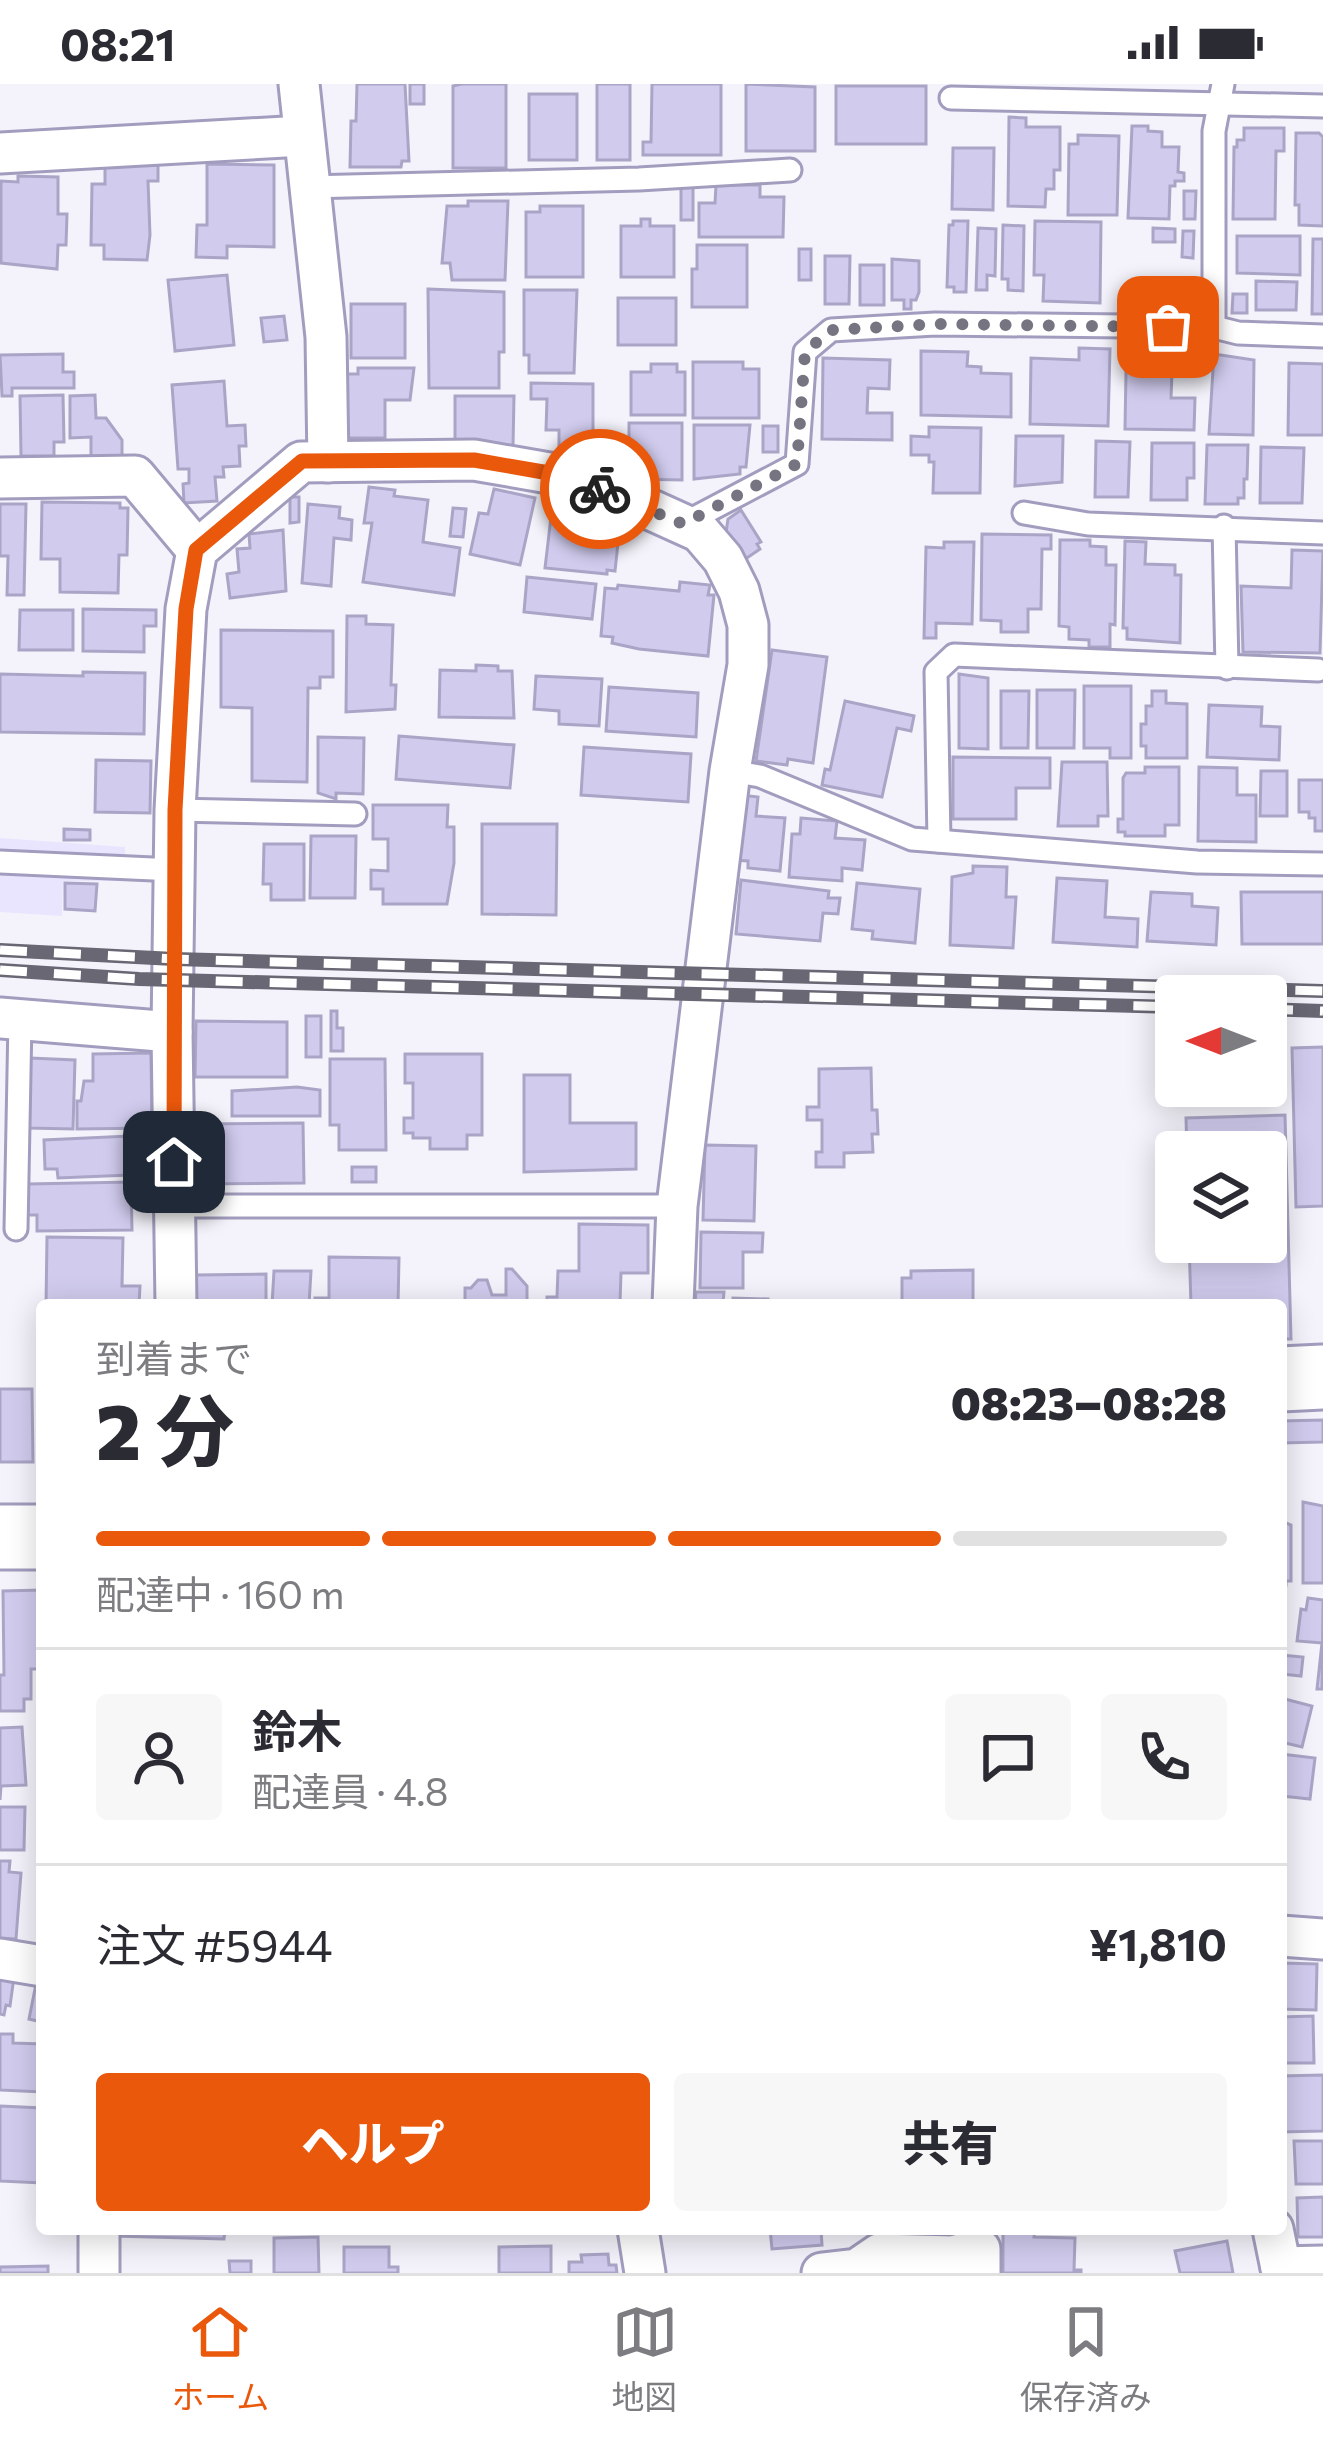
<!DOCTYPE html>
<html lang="ja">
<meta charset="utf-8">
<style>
:root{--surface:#fff;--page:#f7f7f7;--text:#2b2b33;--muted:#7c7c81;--line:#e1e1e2;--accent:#ea580c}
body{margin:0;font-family:Commissioner,"Noto Sans JP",sans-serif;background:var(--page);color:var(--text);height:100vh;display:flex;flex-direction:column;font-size:45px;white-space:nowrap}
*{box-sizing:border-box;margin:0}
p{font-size:39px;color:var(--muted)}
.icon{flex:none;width:66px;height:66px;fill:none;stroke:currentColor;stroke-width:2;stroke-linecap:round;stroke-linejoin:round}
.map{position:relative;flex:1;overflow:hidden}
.panel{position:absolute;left:36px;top:1215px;width:1251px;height:936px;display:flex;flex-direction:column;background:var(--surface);border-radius:12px;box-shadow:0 6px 30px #0003}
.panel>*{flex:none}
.needle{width:78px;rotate:270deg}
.buttons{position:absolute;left:1155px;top:891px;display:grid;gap:24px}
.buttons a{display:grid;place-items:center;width:132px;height:132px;border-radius:12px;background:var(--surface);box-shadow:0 6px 30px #0003;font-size:60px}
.pin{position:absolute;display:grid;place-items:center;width:102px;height:102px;color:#fff;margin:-51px;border-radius:24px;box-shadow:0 6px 18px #0006}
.courier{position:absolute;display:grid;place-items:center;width:120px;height:120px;margin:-60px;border:9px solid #ea580c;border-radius:50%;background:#fff;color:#222;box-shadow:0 3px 15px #0007}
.headline em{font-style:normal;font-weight:800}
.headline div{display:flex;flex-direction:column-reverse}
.headline{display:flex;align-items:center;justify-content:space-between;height:204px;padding:0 60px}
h1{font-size:78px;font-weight:800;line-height:90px}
.bar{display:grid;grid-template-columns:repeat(4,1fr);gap:18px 12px;align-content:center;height:144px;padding:0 60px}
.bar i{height:15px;border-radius:9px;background:var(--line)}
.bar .active{background:var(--accent)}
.bar p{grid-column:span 4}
.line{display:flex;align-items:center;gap:30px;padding:0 60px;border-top:3px solid var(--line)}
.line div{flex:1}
.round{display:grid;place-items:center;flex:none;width:126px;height:126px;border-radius:12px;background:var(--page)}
.action{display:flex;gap:24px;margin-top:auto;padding:24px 60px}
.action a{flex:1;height:138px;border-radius:12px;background:var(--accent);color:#fff;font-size:48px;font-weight:800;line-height:138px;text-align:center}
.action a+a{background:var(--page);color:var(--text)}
.status{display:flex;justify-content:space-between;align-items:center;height:84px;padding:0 60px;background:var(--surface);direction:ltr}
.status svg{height:33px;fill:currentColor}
.dock{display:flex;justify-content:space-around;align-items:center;height:168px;border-top:3px solid var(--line);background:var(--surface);font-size:33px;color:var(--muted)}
.dock a{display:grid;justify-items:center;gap:6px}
.dock .active{color:var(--accent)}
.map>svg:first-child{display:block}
.built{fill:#e9e5ff}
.building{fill:#d1ccee;stroke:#aaa5c6;stroke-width:3}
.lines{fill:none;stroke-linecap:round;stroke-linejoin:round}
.lane-casing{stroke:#a29dbe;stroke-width:27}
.street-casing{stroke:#a29dbe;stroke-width:45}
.primary-casing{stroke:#a29dbe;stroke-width:69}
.lane{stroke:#fff;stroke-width:21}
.street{stroke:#fff;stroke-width:39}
.primary{stroke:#fff;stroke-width:63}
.rail-casing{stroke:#696773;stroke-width:14}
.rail{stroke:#fff;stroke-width:9;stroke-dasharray:27;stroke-linecap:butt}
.done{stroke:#767480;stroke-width:12;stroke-dasharray:0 21.6}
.route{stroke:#ea580c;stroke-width:15}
</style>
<div class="status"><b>08:21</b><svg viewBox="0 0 49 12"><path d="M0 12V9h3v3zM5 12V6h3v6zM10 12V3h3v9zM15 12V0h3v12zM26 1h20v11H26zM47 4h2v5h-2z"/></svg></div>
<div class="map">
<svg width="1323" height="2189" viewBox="0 0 1323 2189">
<rect width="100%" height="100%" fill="#f4f3fb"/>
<path class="built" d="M0 754 125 763V797H63L62 832 0 828Z"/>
<g class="building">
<path d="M357 0H405L409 77H402L401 83H350L351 37H356Z"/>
<rect x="410" y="0" width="14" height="20"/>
<path d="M462 0H506V84H453V2Z"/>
<rect x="597" y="0" width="33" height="76"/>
<path d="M652 0H721V71H643V58H651Z"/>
<path d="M746 0 815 3V67H746Z"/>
<rect x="836" y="2" width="90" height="58"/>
<rect x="529" y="10" width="48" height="66"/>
<path d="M1009 33 1026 34V43H1060V86H1054V105H1046L1045 123 1008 122Z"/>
<path d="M1132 42H1148V47L1162 48V63H1179L1178 88 1184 89V97H1175V102H1170L1169 135 1128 134Z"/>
<path d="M1244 44H1284V67H1276L1275 135H1233L1234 63H1237V56H1244Z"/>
<path d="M1296 49H1319L1323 53V142L1299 141V121H1295Z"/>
<path d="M1078 51 1119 52 1117 131H1068L1069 60H1078Z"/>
<path d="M953 64H994L993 126 952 125Z"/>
<path d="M105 80 158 81V97H148L150 151 147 176 104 175V161H91L92 100H105Z"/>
<path d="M207 80 274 81V163L227 162V174L196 173 197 141H207Z"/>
<path d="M18 92 58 93V130H67L66 161H58L57 185 1 179V97L18 98Z"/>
<path d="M716 101H760V113H784L783 153H699V119H715Z"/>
<rect x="681" y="103" width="12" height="33"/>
<path d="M1184 107H1196L1195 135H1184Z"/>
<path d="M468 117H508L505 196H452L450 179H442L447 122H468Z"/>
<path d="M540 122H583V193H526V128H540Z"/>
<path d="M641 135H650V142H674V193H621V142H641Z"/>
<path d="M953 137H968L966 208H954V203H947L949 141H953Z"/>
<path d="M1035 137 1101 138 1100 219 1043 217 1044 191H1034Z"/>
<path d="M1003 141 1024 142 1023 207 1008 206V195H1002Z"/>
<path d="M978 144 996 145 995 192 987 191V206H976Z"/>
<path d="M1153 144 1175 145V158H1153Z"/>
<path d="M1183 147H1194L1193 174 1182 173Z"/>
<path d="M1237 152H1300V191L1237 189Z"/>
<path d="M1313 155H1323V230H1312Z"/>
<path d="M697 161H747V223H692V185H697Z"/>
<rect x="799" y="165" width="12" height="31"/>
<path d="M825 172H850L849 220H825Z"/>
<path d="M892 175 919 177V208L916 216H911V225H904V216H892Z"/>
<rect x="860" y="181" width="24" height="40"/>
<path d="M227 191 234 261 175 267 168 196Z"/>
<path d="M1256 197 1297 198 1296 226H1256Z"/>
<path d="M428 205 504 208V268H499V304H429Z"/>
<path d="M524 206H577L574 289H529V271H524Z"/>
<path d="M1233 210H1247V229H1232Z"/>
<rect x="618" y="214" width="58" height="47"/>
<rect x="351" y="220" width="54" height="54"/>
<path d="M284 232 287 256 264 258 261 234Z"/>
<path d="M1079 264 1110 265 1108 342 1030 340 1031 274 1079 276Z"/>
<path d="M921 267 968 268 967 282 981 283V289L1011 290V333L921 331Z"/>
<path d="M63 270V288H74V304H12V312H2L0 271Z"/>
<path d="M1214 270 1254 276 1253 351 1209 350Z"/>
<path d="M823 274 890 276 889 305 868 304 867 329H892V356L822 355Z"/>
<path d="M693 278H743V285H759V334H693Z"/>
<path d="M1289 279 1323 280V351H1288Z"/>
<path d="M651 280H677V288H685V331H631V288H651Z"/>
<path d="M358 284H414L410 316H385V354H346V290H358Z"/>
<path d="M1126 287 1172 288 1171 314H1195L1194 346 1125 345Z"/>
<path d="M224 297 227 342 245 341 246 362H239L240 382 223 383 224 393H215L217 417 184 419 183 400 189 399V385H178L172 301Z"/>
<path d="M531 299 593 300V372H559V346H546L547 315H531Z"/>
<path d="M63 311 64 358H54V372H21L20 312Z"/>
<path d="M95 311 96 334H106L122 356V372L91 373V353L70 354V312Z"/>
<path d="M455 312H514L513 362H455Z"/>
<path d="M629 339H682V396L629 395Z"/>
<path d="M694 341H750L746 383H740V390L694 395Z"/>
<rect x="763" y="342" width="15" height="26"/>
<path d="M929 343 981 344 980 409H933L934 378H929V371H911V352L929 353Z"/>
<path d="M1016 352H1063L1062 398 1015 402Z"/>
<path d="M1096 357 1130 358 1128 413H1095Z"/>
<path d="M1152 359H1194V394H1187V416H1151Z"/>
<path d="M1207 361H1248L1247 395H1244V414H1238V420H1205Z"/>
<path d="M1261 363 1304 364 1302 419H1260Z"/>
<path d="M369 403 395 406 394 412 428 416 423 458 460 464 454 511 363 498 372 439H364Z"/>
<path d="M494 405 535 414 520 481 470 470 479 429 488 430Z"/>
<path d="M290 413H299V438L290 439Z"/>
<path d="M42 418 120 419V424H128L127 471H119L118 509 60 508V475H41Z"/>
<path d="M569 418 584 420 582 436 612 439 610 458 618 459 615 487 607 486V490L545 484 551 433 567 434Z"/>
<path d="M0 420H26L24 511H7L8 472H0Z"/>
<path d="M308 420 340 423 339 434 352 436 351 456 334 454 331 502 302 499Z"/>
<path d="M453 424 466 425 463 453 450 452Z"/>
<path d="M741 426 761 458 757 460 760 465 744 476 726 448 728 435Z"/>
<path d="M283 446 286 507 230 514 227 490 239 488 237 465 250 464 249 450Z"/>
<path d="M982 450 1051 451V465H1042L1041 525H1028V548H1001V537L981 536Z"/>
<path d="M1060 456H1090V462L1106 463V481H1116L1115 541 1110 540V563H1089V556L1069 555V543L1059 542Z"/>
<path d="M1125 457 1146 458 1145 480 1175 481V491H1181L1180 559 1127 555V544H1123Z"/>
<path d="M944 458H974L972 540 936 539V554H924L926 463 944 464Z"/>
<path d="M1292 466 1323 467 1320 569 1243 568 1241 502 1291 504Z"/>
<path d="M527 493 596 500 592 535 524 528Z"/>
<path d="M680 498 710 501 708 511H714L708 572 639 565 612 559 613 553 601 552 605 504 617 505 618 501 679 507Z"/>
<path d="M83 525 156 526V542H144V568L83 567Z"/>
<path d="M20 526H73V566H19Z"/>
<path d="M347 532H366V540L393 541 391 601H396L395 625 346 628Z"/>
<path d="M221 546 333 547V593H320V604H308L307 698 252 697V624L221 623Z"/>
<path d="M772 566 827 573 813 679 788 675 787 681 756 677Z"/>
<path d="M476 581 498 582V587H512L514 634 439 633 440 586 476 587Z"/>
<path d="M83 588 145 589 144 650 0 648V590L83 592Z"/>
<path d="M959 590 988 594V665L959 664Z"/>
<path d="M536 592 602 595 599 642 559 640V627L534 625Z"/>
<path d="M1084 602H1131V674H1110V664H1084Z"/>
<path d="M609 603 698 609 696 653 606 647Z"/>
<path d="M1037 606H1075L1074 664H1037Z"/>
<path d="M1001 607H1029L1028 664H1001Z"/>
<path d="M1152 607H1166V619L1187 620V674H1146V662H1141V640H1146V622H1152Z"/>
<path d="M845 617 914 632 911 647 897 644 882 713 822 701 825 685 830 686Z"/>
<path d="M1209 621 1262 623 1261 642 1280 643 1279 676 1207 673Z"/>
<path d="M399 652 514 661 510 704 396 695Z"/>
<path d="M318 653 364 654 363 710 336 709V715L318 709Z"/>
<path d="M584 663 691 670 688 718 581 711Z"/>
<path d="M953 673 1050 674V704H1016V735H953Z"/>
<path d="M96 676 151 677 150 729 95 728Z"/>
<path d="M1062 678H1107L1108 732H1098V742H1058Z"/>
<path d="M1145 683H1179V741H1165V752H1125V748H1118V735H1123V694L1126 689H1145Z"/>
<path d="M1199 683 1237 684V711H1256V758L1198 757Z"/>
<path d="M1261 687H1287V732H1260Z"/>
<path d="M1299 696H1323V747H1315V734H1309V728H1299Z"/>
<path d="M741 711 758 713 756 732 785 734 780 787 748 784V777L733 776Z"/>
<path d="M373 721H448L447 743H454V779L447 820H383V805H371V786L388 787V755H373Z"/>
<path d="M801 734 837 737 835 754 865 756 862 786 842 784V797L789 793 792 750H800Z"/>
<path d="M482 740H557L556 831 482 830Z"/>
<path d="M64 745 90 746V756H64Z"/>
<path d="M311 752H356L355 814H310Z"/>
<path d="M264 760H304V816H271V800H263Z"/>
<path d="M973 782 1007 783 1006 813H1016L1013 864 950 861 952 793 973 789Z"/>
<path d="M1057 794 1107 797 1105 833 1138 835 1137 863 1053 858Z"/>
<path d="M741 796 829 807 828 814H840L838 830 823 829 820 857 736 850Z"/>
<path d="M65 799 97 800 95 827 65 825Z"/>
<path d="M857 799 920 805 915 859 872 855 873 847 852 845Z"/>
<path d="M1151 808 1192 810V822L1218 824 1216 861 1147 857Z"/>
<path d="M1241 808H1323V860H1242Z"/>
<path d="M331 927H337V944H343V967H331Z"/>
<rect x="306" y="932" width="15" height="41"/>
<path d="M196 937 287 938V993H195Z"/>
<path d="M1323 963V1122L1296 1123 1292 964Z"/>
<path d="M151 969 152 1044 77 1045V1017H81L84 997H93V970Z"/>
<path d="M405 970H482V1051H467V1065H430V1054H413V1049H404V1034H413V999H405Z"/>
<path d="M30 974 75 976 73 1045 28 1044Z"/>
<path d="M330 975H385L386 1066H339V1041H330Z"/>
<path d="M871 984 872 1026H877L878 1050H872L873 1068 844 1069V1083H816V1068H822V1036H807V1023H819V985Z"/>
<path d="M524 991H570V1039H636V1085L524 1088Z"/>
<path d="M297 1003 320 1006V1032H232V1007Z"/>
<path d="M1285 1031 1291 1255H1281V1221H1191L1189 1158H1266V1068H1187L1186 1034Z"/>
<path d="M303 1039 304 1099 198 1100V1040Z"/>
<path d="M129 1052 130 1091 58 1094 57 1085H45L44 1056Z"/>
<path d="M705 1061 756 1062 754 1137 703 1136Z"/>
<rect x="352" y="1083" width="24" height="15"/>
<path d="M131 1098 132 1146 37 1147V1131H28V1100Z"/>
<path d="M579 1140 648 1141V1189H621L620 1218 632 1221H547V1213H557L558 1187H579Z"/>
<path d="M701 1148 763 1149 762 1168H743V1204H700Z"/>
<path d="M47 1153 123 1154 122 1202H140L139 1221H46Z"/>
<path d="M329 1173 399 1174 398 1221H315V1214H329Z"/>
<path d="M506 1185H512L527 1202V1221H465V1204H471L478 1196H487L492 1211H506Z"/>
<path d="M973 1186V1221H902V1194H911V1187Z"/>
<path d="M274 1187H311L309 1221H272Z"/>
<path d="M266 1190V1221H195V1191Z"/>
<path d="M696 1208H724L723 1219 733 1220V1214L768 1215V1221H695Z"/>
<path d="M0 1305H32L33 1378H0Z"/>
<path d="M1323 1336V1358L1281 1359V1337Z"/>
<path d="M1303 1418 1323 1422V1499H1303Z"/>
<path d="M1281 1437 1291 1441V1497H1286V1501H1281Z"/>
<path d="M41 1506V1585H31V1615H24V1627H0V1591H4L3 1507Z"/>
<path d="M1308 1514 1323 1516 1322 1605H1317L1322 1559 1297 1557 1301 1525 1306 1526Z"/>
<path d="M1281 1571 1303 1573 1301 1592 1281 1590Z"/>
<path d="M1281 1614 1312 1622 1302 1663 1281 1658Z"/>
<path d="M22 1643 26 1701 1 1702 0 1716V1644Z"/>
<path d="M1281 1670 1315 1674 1310 1715 1281 1712Z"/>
<path d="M0 1723H25L24 1766H0Z"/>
<path d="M0 1777H10L9 1788 21 1789 16 1855 0 1854Z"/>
<path d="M1281 1879 1317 1880 1316 1926 1281 1925Z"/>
<path d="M0 1892 14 1893 10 1922 6 1921 4 1931 0 1930Z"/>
<path d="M36 1900 42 1901V1938L29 1935Z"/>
<path d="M1313 1932 1314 1979H1281V1933Z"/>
<path d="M0 1950H13V1959L42 1960V2008L0 2006Z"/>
<path d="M1323 1991V2047L1281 2048V1992Z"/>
<path d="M0 2022 42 2024V2099L0 2097Z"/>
<path d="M1294 2057H1323V2100H1296Z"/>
<path d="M1323 2113V2153H1298L1297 2114Z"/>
<path d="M114 2145H225L224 2155 114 2152Z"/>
<path d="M770 2145H821L822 2161 772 2165Z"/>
<path d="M1003 2146H1035L1034 2153 1075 2154 1074 2186H1081V2189H1003Z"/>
<path d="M318 2153 319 2189H274V2154Z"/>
<path d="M1227 2157 1233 2189H1180L1175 2167Z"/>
<path d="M551 2162V2189H499V2163Z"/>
<path d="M344 2163H389V2183H398V2189H344Z"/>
<path d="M608 2170 609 2181H616L617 2189H569V2178H582L581 2171Z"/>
<path d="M229 2177H251V2189H230Z"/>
<path d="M48 2182V2189H0V2183Z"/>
</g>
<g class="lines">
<defs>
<g id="lane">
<path d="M951 14 1323 22"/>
<path d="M307 103 639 95 790 86"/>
<path d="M1214 243V47L1223 0"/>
<path d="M1024 429 1088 440 1323 449"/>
<path d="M683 440 797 380 805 268 831 246 935 240 1214 243 1238 249 1323 252"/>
<path d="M1224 442 1227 584"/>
<path d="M730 687 760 692 912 755 1197 778 1323 780"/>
<path d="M175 726 355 730"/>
<path d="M939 757 936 588 954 571 1318 586"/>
<path d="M0 778 175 786"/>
<path d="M175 1122H677"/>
<path d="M16 1145 20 936"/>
</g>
<g id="street">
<path d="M299 0 326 253 328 378"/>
<path d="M0 69 303 52"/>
<path d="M0 394 135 392 197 466"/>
<path d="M0 934 172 948"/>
<path d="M176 1221 172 948 175 726 186 525 197 466 301 378 474 376 549 389 616 410 700 448 723 475 739 507 748 541V581L730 687 677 1122 673 1221"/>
<path d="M1281 1852 1323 1855"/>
<path d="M0 1875 42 1882"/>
<path d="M638 2145 645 2189"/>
<path d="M1273 2145 1282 2189"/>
<path d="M1281 2183 1323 2182"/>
<path d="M99 2189V2145"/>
<path d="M822 2189 857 2185 879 2170 953 2172 980 2165V2189"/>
</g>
<g id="primary">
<path d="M1281 1295 1323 1293"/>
<path d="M0 1453H42"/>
</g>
</defs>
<use href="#lane" class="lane-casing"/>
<use href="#street" class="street-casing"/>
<use href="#primary" class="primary-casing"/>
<use href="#lane" class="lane"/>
<use href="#street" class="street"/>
<use href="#primary" class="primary"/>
<defs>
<g id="rail">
<path d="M0 866 174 875 1323 907"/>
<path d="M0 886 139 895 1176 923"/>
<path d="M1266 925 1323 927"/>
</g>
</defs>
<use href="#rail" class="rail-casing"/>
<use href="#rail" class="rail"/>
</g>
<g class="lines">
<path class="done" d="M600 405 683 440 797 380 805 268 831 246 935 240 1168 243"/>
<path class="route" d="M174 1078 175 726 186 525 196 466 302 377 474 376 549 389 600 405"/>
</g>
</svg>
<div class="buttons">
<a><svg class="needle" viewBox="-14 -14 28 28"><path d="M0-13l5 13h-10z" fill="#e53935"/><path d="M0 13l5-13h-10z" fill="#7c7c81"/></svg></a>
<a><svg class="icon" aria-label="layers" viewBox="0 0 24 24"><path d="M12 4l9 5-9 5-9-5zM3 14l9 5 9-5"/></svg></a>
</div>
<div class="pin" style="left:1168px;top:243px;background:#ea580c"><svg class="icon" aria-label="bag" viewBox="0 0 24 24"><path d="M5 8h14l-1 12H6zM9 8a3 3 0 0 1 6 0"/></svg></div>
<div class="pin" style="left:174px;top:1078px;background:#1f2937"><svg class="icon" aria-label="home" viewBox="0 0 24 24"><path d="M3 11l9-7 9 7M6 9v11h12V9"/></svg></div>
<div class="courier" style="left:600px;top:405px"><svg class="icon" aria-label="bike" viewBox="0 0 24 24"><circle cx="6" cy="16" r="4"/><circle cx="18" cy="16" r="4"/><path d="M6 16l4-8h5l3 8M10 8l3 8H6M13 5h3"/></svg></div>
<section class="panel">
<div class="headline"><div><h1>2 分</h1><p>到着まで</p></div><em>08:23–08:28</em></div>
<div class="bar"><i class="active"></i><i class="active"></i><i class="active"></i><i></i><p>配達中 · 160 m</p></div>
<div class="line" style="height:216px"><a class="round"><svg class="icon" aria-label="person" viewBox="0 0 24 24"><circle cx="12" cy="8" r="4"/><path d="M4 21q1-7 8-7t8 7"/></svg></a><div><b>鈴木</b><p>配達員 · 4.8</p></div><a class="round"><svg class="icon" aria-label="chat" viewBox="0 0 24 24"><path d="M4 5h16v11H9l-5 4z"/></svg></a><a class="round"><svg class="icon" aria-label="phone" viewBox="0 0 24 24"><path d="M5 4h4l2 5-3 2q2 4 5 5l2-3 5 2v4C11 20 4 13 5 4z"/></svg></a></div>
<div class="line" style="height:156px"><div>注文 #5944</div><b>¥1,810</b></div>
<div class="action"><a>ヘルプ</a><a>共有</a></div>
</section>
</div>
<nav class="dock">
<a class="active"><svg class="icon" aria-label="home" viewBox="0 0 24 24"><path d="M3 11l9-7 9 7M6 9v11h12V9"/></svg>ホーム</a>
<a><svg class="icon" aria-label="map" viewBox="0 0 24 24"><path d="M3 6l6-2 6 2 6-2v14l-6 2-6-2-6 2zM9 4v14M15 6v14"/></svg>地図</a>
<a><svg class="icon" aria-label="saved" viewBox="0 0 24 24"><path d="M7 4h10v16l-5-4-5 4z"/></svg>保存済み</a>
</nav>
